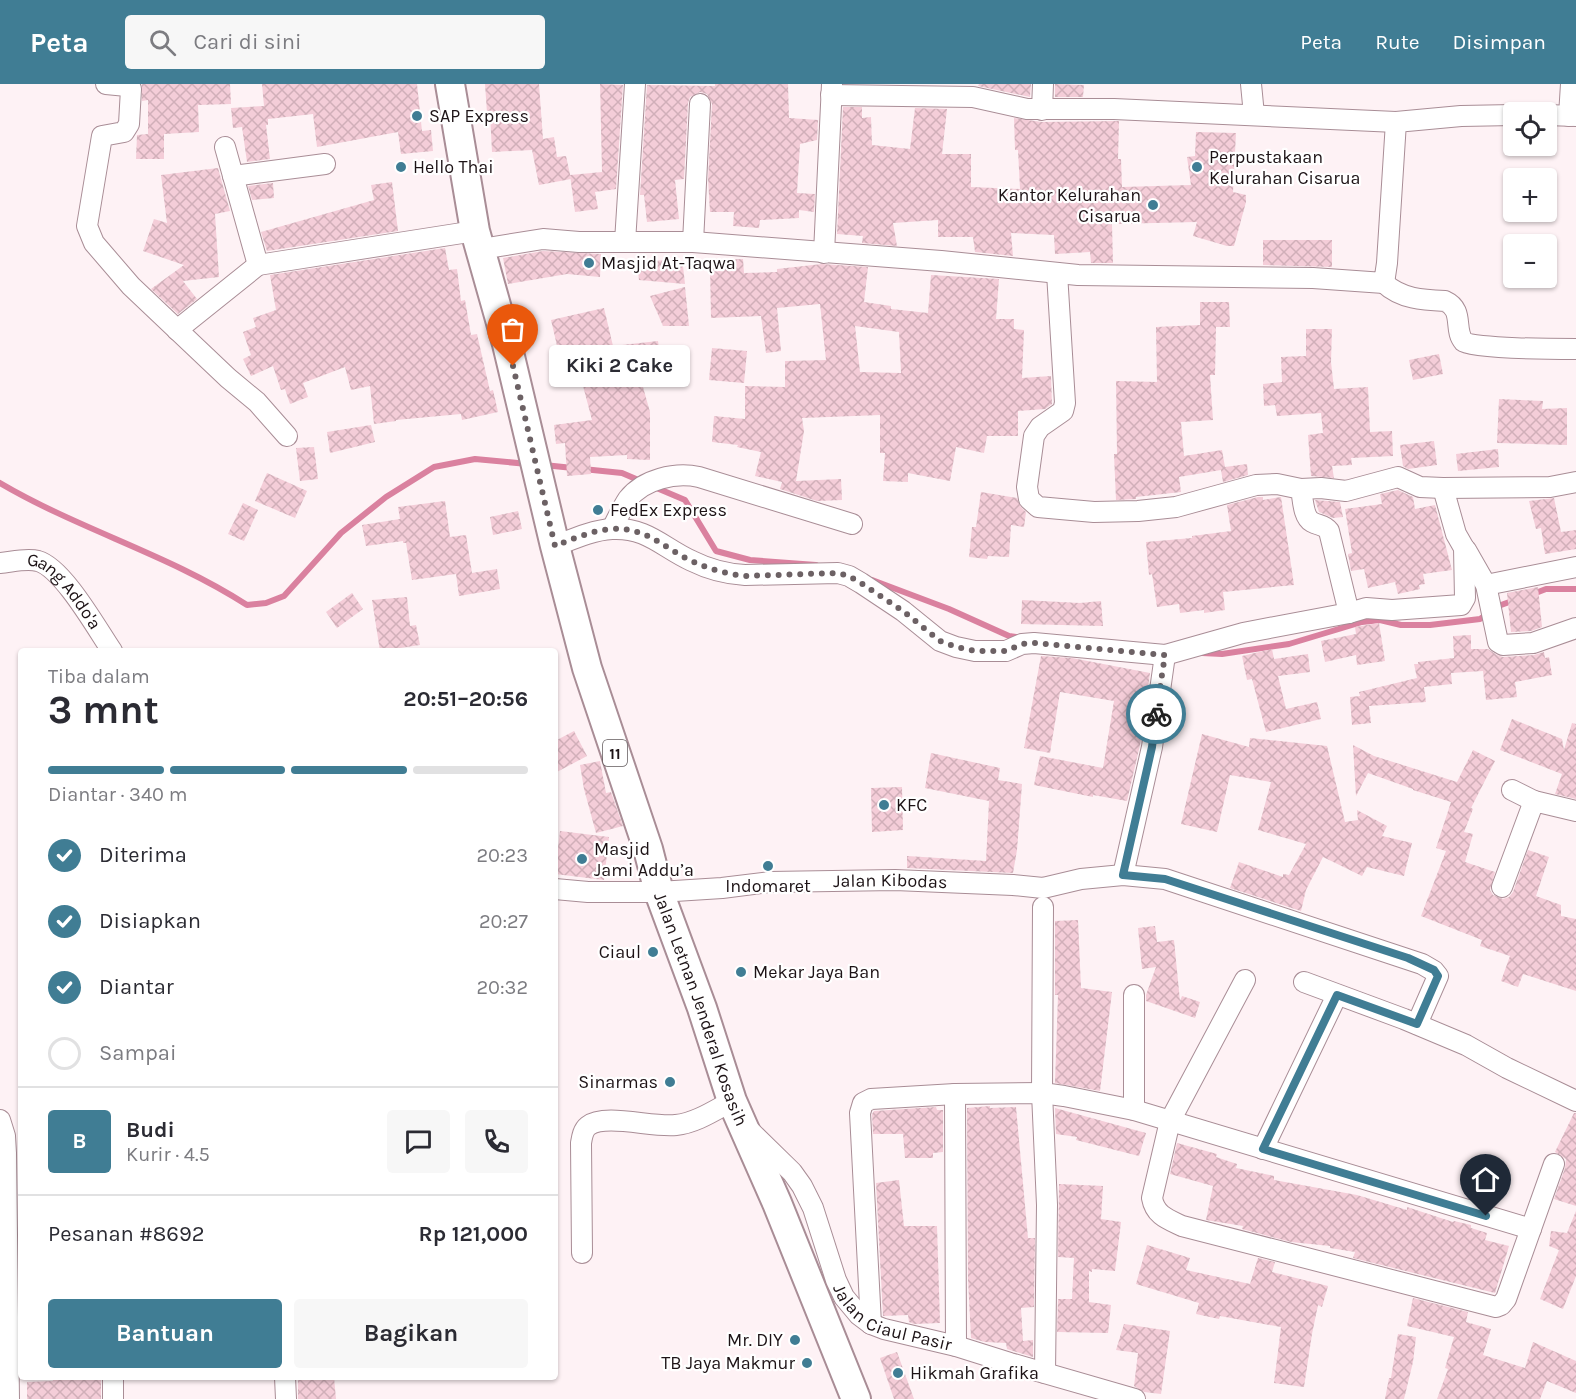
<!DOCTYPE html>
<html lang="id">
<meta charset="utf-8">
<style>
:root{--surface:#fff;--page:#f7f7f7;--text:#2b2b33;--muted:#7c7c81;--line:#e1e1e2;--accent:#407d94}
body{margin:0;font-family:Karla,sans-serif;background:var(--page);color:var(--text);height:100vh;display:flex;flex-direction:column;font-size:22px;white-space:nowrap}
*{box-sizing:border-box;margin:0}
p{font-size:20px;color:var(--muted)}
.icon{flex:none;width:33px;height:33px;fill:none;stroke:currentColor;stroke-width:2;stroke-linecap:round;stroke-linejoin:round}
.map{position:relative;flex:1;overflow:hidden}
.side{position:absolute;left:18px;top:564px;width:540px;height:732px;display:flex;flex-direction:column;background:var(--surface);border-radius:6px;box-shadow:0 2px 4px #0004}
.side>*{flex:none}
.tools{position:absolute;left:1503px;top:18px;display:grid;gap:12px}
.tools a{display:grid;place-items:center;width:54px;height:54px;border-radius:6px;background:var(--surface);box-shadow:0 2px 4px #0004;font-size:30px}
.pin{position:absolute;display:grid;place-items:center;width:51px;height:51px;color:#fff;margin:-62px -26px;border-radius:50% 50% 50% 0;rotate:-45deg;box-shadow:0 0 6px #0007}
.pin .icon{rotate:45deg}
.courier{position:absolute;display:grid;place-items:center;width:60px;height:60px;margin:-30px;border:4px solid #407d94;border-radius:50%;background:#fff;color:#222;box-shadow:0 2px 8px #0007}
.bubble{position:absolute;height:42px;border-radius:6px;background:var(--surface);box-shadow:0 2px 4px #0004;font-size:20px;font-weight:700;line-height:42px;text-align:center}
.head em{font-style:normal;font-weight:700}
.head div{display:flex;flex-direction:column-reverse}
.head{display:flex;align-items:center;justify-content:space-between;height:102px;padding:0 30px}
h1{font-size:39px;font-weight:700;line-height:45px}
.bar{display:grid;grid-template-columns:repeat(4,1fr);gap:9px 6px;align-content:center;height:72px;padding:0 30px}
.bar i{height:8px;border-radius:4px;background:var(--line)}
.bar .active{background:var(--accent)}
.bar p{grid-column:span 4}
.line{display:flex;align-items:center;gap:15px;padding:0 30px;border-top:2px solid var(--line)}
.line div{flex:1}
.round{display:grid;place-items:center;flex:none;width:63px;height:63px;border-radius:6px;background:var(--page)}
ol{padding:0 30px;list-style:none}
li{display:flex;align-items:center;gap:18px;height:66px}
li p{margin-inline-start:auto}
li .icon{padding:6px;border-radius:50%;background:var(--accent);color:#fff;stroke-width:4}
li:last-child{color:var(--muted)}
li i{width:33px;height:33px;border:3px solid var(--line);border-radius:50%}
.button{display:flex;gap:12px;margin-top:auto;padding:12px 30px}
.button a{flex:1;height:69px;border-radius:6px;background:var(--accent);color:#fff;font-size:24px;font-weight:700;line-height:69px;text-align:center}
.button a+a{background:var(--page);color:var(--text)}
header{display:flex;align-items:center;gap:36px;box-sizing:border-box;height:84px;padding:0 30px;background:var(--accent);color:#fff}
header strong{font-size:28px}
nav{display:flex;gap:33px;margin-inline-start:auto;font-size:21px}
.search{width:420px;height:54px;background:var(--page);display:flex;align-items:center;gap:15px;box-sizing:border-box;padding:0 21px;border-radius:6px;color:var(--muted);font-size:22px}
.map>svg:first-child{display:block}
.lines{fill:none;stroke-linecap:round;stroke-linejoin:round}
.stream{stroke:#da819f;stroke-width:6}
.building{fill:url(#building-cross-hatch);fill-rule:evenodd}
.minor-casing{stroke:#a98d96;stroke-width:22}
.highway-casing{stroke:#a98d96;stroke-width:32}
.minor{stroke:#fff;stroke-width:20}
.highway{stroke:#fff;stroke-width:28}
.done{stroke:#6c6164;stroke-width:6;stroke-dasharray:0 10.8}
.route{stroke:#407d94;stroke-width:8}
.poi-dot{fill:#407d94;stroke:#fff;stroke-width:2}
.labels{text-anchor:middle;stroke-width:4.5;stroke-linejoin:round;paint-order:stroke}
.shield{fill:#fff;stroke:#615a5c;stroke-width:1.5}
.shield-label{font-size:16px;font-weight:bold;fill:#1d1316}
.poi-label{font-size:18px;fill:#1d1316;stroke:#fff;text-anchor:start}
.street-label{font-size:18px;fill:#1d1316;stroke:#fff}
</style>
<header>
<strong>Peta</strong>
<div class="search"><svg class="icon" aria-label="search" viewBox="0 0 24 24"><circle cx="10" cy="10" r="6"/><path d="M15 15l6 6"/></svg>Cari di sini</div>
<nav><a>Peta</a><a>Rute</a><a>Disimpan</a></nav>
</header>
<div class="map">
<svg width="1576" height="1315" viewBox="0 0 1576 1315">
<defs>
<pattern id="building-cross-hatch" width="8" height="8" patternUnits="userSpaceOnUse" patternTransform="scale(1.5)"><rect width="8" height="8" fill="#f4cdd8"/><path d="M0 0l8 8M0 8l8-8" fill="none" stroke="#d1afb9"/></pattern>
</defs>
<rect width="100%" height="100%" fill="#fef2f5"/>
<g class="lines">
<g class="stream">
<path d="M544 381 573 384"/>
<path d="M583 385 622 389 643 398"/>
<path d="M0 399C80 446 170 471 247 521L266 519 284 512 341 449 386 413 434 383 475 375 528 380"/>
<path d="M652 402 685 416 716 467 750 476 816 481"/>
<path d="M872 496 949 525 1009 552 1022 554"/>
<path d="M1533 510 1546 505H1576"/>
<path d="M1202 569 1222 570 1289 560 1362 538 1380 536 1401 541H1430L1480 535 1501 521 1515 516"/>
</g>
</g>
<g class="building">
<path d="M142 0H230L231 20 198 21 199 48 164 50V75H136L137 51 148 50V16L142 17Z"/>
<path d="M262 0H417L422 47 431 46 433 67 401 70 398 48 317 63 313 30 268 35V41H266L270 75 247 78 242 43 233 44 231 24 264 22Z"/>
<path d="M485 0H539L543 55 554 53 557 73 566 72 571 95 539 101 532 66 492 68 490 29H487Z"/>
<path d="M600 0 623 1 616 105 595 108 598 125 575 128 570 91 602 88Z"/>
<path d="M715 0H788L789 34 818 36 817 56 800 60 797 109 815 110 814 128 799 126V134L760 136 759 144 733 142 734 128H710L708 95 712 20 707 10 700 8 690 13 688 19 684 95 675 96 679 135 647 138 644 111H640L647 1 715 2Z"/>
<path d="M979 0H1031L1030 13 978 2Z"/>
<path d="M1055 0 1084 1 1083 13H1055Z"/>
<path d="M843 23H862V34L871 33 872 61 910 65 915 24 947 25 942 70H971V103L1020 105 1018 66H1015L1014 34 1042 38 1119 37 1118 75H1121L1122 103 1191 101 1187 73 1195 72 1196 48 1236 49 1233 108 1246 111V118L1234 162H1227L1193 152 1197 138 1112 140 1113 179H1091L1090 168 1055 170 1054 151 1011 149 1013 172 975 168 973 153H938V136L893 139 897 162 862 159 863 152 837 150Z"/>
<path d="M218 84 230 127 215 130 219 193 183 197 197 215 178 230 151 205 184 181 143 167 154 135 167 139 161 91Z"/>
<path d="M392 98 398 147 267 167 261 148 374 116 371 101Z"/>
<path d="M273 99 274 114 252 116 248 102Z"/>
<path d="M1263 156H1332V183L1263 181Z"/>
<path d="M445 164 449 186 457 185 461 217 465 216 471 251 477 250 490 307 493 306 498 328 462 336 461 330 396 336V337L374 340 370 302 351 306 345 283 303 299 308 313 290 320 285 305 281 306 273 282 251 292 243 275 251 271 243 248 256 243 253 234 276 226 270 191Z"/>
<path d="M543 167 601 170 600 193 567 190 508 200 503 174Z"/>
<path d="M743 175 744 189 777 188V185L822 180 868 183 864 218 891 222V225L928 229 931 191 999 195 996 235H1014V245L1024 246 1022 294 1051 292 1052 320 1045 325 1018 327V352H987L984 369 956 363 950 397 908 389V398L883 397 885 369H880V331L802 334 804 347 796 397 841 395 842 416 817 417 780 405 782 398 755 392 761 368 737 363 738 361 712 358 714 332 745 335V302L785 303V277L826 276 820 220 777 224 781 267 766 269 761 232 711 234 710 182H715V176ZM855 242 899 248 901 289 860 288Z"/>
<path d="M666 176 667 182H683L685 200 639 196 637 178Z"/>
<path d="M685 203 689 242H663L650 212Z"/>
<path d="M1200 218H1229L1230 243H1216L1215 291H1210L1213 336 1181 338 1184 372 1222 366 1225 383 1247 380 1248 391 1223 398 1221 386 1179 393 1181 408 1136 413V415L1116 416 1114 370H1117L1116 297 1157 298 1156 243 1200 241Z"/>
<path d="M604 224 613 262 658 257 663 293 641 296 650 328V376L627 375V371L590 373 591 390 567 392 565 359 556 360 554 341 592 336 577 279 562 283 551 236Z"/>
<path d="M1306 245H1332L1331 278 1334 305 1368 303 1370 348 1392 347 1393 372 1351 374 1352 381 1332 382 1334 394 1311 392 1308 351 1323 349 1321 329 1277 332 1275 321 1264 322 1263 300 1282 298 1281 273 1306 272Z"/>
<path d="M712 264 747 267 744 299 709 296Z"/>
<path d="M1439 270 1443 290 1413 296 1409 276Z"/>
<path d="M1499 315 1543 317 1542 325 1567 324V361L1497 359Z"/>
<path d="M371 341 375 358 330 369 327 348Z"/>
<path d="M1434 357 1437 381 1408 385 1403 382 1400 361Z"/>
<path d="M314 363 318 395 300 397 296 364Z"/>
<path d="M1498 365 1499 383 1458 387 1456 370Z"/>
<path d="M267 389 307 407 295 434 255 417Z"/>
<path d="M1398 406 1413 413 1415 425 1435 421 1452 486 1423 490 1425 500 1419 501 1420 505 1398 510 1395 498 1368 504 1364 485 1351 487 1348 470 1352 469 1345 425 1382 420 1380 410Z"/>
<path d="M981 408 1017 414 1021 423 1026 428 1024 443 1011 441 1009 473 988 472 987 475 969 473 972 443H976Z"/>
<path d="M1258 413H1263V416L1281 413 1294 501 1223 508 1225 526 1204 529V526L1180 529 1179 520 1157 523 1152 490 1149 491 1146 458 1192 454V452L1231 447 1227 421Z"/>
<path d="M1554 414 1561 448 1576 446V465L1545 470 1541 444 1536 445 1529 417Z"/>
<path d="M1315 416 1340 418 1343 433 1333 434 1319 428Z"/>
<path d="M445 417 450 453 466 451 472 489 497 485 500 505 459 512 456 490 412 496 406 459H403V457L366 462 362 441 400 435 398 423Z"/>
<path d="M243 419 258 426 244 457 228 450Z"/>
<path d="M518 427 522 445 493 451 490 433Z"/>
<path d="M1538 503 1542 543 1531 547 1511 548 1507 509Z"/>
<path d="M352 509 363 525 337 544 326 528Z"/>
<path d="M407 513 410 542 416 541 420 561 380 567 372 516Z"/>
<path d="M1022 516 1080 519 1101 517 1103 542 1021 540Z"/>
<path d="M1379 539 1385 577 1357 581 1356 571 1325 578 1321 557 1356 550 1355 543Z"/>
<path d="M1471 551V565H1488L1497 571 1503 573 1534 571 1544 568 1545 574 1549 573 1552 591 1515 598 1517 613 1486 616 1483 587 1451 589 1452 600 1424 603 1426 618 1369 622 1371 639 1352 641 1350 613 1360 612 1359 608 1417 594 1414 580H1418V578L1454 574 1453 552Z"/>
<path d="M1272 565 1274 575 1308 570 1310 588 1278 592 1286 625 1317 618 1321 635 1266 648 1252 595 1247 596 1242 572Z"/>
<path d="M1041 572 1072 574 1150 589 1140 661 1127 717 1093 711V713L1034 701 1040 672 1103 684 1114 617 1060 608 1050 669 1024 664Z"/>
<path d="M1512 635 1562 655 1564 666 1572 639 1576 640V715L1555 710 1562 690 1500 666Z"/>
<path d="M574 647 587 672 555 689V657Z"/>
<path d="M1202 650 1249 663 1250 654 1327 662 1345 738 1358 736 1357 726 1387 742 1382 752 1412 759 1404 792 1367 783 1362 792 1323 773 1306 806 1301 827 1230 804 1239 778 1283 793V790L1289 791 1306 760 1258 746 1271 698 1230 691 1217 748 1181 740Z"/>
<path d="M1353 661 1374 672 1457 698 1473 666 1495 677 1471 724 1473 725 1464 748 1473 750 1465 778 1495 788 1490 806 1493 811 1503 815 1509 813 1513 808 1528 766 1549 773 1536 812 1561 821V832L1576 835V907L1523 890 1518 903 1501 897 1510 872 1480 862 1482 856 1421 832 1446 767 1436 764 1451 718 1413 706V705L1368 689 1356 712Z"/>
<path d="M931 669 1000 684 998 696 1022 700 1017 766 1013 789 907 784V772L986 777 989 717 925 704Z"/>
<path d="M600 677 606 709 611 708 623 742 596 749 584 705 580 681Z"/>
<path d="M902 703 903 746 872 748 871 704Z"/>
<path d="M560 747 609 753 604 796 555 790Z"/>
<path d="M1078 836 1081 904 1112 908 1100 1007 1055 999 1058 911H1055V837Z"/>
<path d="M1155 842 1157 858 1174 856 1180 917 1182 912 1200 918 1195 934 1146 917V911L1156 883 1142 885 1138 844Z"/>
<path d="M990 1022V1024L1016 1023 1028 1154H1035L1034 1223 1021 1224 1023 1257 1033 1256V1273L1007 1265 1006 1259 985 1258 971 1254 968 1195 967 1024Z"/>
<path d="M936 1023 937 1026H943V1068L933 1069V1074H905L903 1050H873L872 1030 874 1027Z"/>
<path d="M1055 1024 1146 1049 1139 1072 1076 1056 1077 1053 1056 1050Z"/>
<path d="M1574 1029H1576V1122L1554 1115 1565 1084 1566 1075 1555 1068Z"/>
<path d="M1177 1059 1217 1070 1216 1073 1237 1080 1236 1084 1274 1092V1096L1357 1111 1407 1126V1123L1453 1138 1454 1137 1471 1141V1144L1487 1149 1485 1156 1509 1162 1495 1209 1353 1174 1355 1168 1330 1164V1162L1291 1158 1242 1145 1243 1142 1206 1136 1213 1102 1170 1090Z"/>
<path d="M899 1096 904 1142H937L940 1239 914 1240 909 1238 908 1231 883 1232 876 1099Z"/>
<path d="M1059 1100 1103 1102 1101 1135 1121 1138 1115 1187 1092 1185V1188L1089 1187V1218L1111 1221 1108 1249 1057 1248 1058 1215H1072L1074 1174 1058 1173Z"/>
<path d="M1576 1127V1192L1563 1225 1540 1215 1559 1166 1549 1162 1551 1147 1567 1149Z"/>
<path d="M1147 1161 1190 1174 1186 1186 1250 1200 1258 1174 1275 1178 1272 1188 1328 1202 1322 1223 1318 1221 1312 1250 1304 1303 1274 1299 1281 1243 1220 1232 1219 1235 1196 1230 1199 1219 1136 1200Z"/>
<path d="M1413 1214 1468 1228 1466 1238 1491 1245 1483 1271 1525 1284 1533 1258 1576 1277V1309L1547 1297 1540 1315H1437L1448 1285 1445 1284 1454 1253 1407 1242Z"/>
<path d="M1124 1240 1170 1247 1161 1310 1144 1308 1134 1302 1138 1269 1116 1266Z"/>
<path d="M1398 1250 1416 1253 1413 1278 1404 1315H1385L1389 1294H1391Z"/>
<path d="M897 1268 914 1315H894L880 1274Z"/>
<path d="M52 1293H101V1315H27V1298L53 1297Z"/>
<path d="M298 1293H334L336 1315H298Z"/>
</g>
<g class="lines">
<defs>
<g id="minor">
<path d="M106 0 127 2 131 5 129 40 124 48 102 52 87 142 94 159 131 202 228 294 257 318 287 352"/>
<path d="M1251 0 1254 31"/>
<path d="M831 11 973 13 1027 25H1114L1396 38"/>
<path d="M1042 26 1043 0"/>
<path d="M1546 31 1576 32"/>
<path d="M1569 32 1571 0"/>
<path d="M225 63 258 181 475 147"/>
<path d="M233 92 325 80"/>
<path d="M625 158 635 0"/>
<path d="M693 158 700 20"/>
<path d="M481 165 543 155 579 158H693L941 177 1078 191 1313 194 1384 199 1387 179 1396 38 1461 32 1514 31"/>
<path d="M824 169 832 0"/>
<path d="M1057 189 1065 319 1063 327 1040 343 1034 352 1027 403 1029 415 1038 423 1094 428 1138 427 1176 423 1256 401 1277 400 1301 405C1303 415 1303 433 1312 438 1319 442 1324 440 1329 447L1349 529"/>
<path d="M1384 199C1401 215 1423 216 1445 217 1465 226 1453 246 1464 258 1471 265 1560 265 1576 265"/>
<path d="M177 246 258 181"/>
<path d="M1301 405 1321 404 1346 407 1398 393 1420 403 1443 404 1550 403 1576 398"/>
<path d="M612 445C617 435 622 424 628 415 644 395 675 388 699 393L852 440"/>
<path d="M555 462C573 455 593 446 612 445 647 443 663 464 692 477 708 485 727 490 745 491L838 489 849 492 861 499 903 527 940 557 956 563 975 567H1006L1022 560 1034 559 1165 571 1243 549 1349 529 1366 524 1392 526 1461 521 1465 514 1464 464 1456 450 1443 404"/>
<path d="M1466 466 1486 501 1498 558 1503 561 1533 559 1576 544"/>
<path id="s1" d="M0 479C12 478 26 474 38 477 63 484 97 545 112 567"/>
<path d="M1486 501 1576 483"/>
<path d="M1512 706 1534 717"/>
<path d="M1123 791 1152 663 1165 571"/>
<path d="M1502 803 1534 717 1576 727"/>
<path id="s2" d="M555 805 588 808H659L722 804 770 798 895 796 1013 801 1043 804 1081 795 1123 791 1165 795 1422 880 1434 887 1438 892 1417 940"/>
<path d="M1043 823 1042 1009 1047 1121 1045 1289"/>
<path d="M1245 896 1170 1037 1152 1114C1155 1131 1167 1135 1182 1142L1496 1223 1501 1221 1506 1215 1554 1080"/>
<path d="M1304 898 1404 935 1466 961 1507 984 1576 1017"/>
<path d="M955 1010 956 1262"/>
<path d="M1134 1026V911"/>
<path d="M0 1036 5 1052 6 1069 9 1315"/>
<path id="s3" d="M750 1047 792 1088 802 1102 813 1124 836 1196 844 1213 859 1231 871 1240 884 1245 956 1262 1010 1279 1135 1315"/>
<path d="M1263 1065 1337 911"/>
<path d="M582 1169 581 1059C582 1053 583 1046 588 1042 605 1029 653 1044 676 1041 696 1039 715 1026 732 1017"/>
<path d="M871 1240 860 1029 863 1019 871 1015 955 1010 1042 1009 1064 1012 1134 1026 1531 1145"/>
<path d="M285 1293 286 1315"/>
<path d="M113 1315V1293"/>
</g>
<g id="highway">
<path id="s4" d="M450 0 475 147 507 260 555 462 587 584 648 765 659 808 702 924 732 1017 777 1119 856 1315"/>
</g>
</defs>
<use href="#minor" class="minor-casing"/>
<use href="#highway" class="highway-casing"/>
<use href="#minor" class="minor"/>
<use href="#highway" class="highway"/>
</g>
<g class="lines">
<path class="done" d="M513 282 555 462C573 455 593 446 612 445 647 443 663 464 692 477 708 485 727 490 745 492L838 489 849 492 861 499 903 527 940 557 956 563 975 567H1006L1022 560 1034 559 1165 571 1156 630"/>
<path class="route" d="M1156 630 1152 663 1123 791 1165 795 1408 874 1434 886 1438 892 1417 940 1337 911 1263 1065 1486 1132"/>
</g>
<g class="poi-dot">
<circle cx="417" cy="32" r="6"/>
<circle cx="401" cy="83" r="6"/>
<circle cx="1197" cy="83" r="6"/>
<circle cx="1153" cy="121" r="6"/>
<circle cx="589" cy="179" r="6"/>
<circle cx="598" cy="426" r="6"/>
<circle cx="884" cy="721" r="6"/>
<circle cx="582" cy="775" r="6"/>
<circle cx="768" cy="782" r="6"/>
<circle cx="653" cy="868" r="6"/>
<circle cx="741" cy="888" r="6"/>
<circle cx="670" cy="998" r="6"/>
<circle cx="795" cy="1256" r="6"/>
<circle cx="807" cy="1279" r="6"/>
<circle cx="898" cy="1289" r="6"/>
</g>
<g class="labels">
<rect class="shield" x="603" y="656" width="24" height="26" rx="4.5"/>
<g class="shield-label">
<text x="615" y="675">11</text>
</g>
<g class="poi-label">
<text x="429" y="38">SAP Express</text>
<text x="1209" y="79">Perpustakaan<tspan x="1209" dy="21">Kelurahan Cisarua</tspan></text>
<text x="413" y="89">Hello Thai</text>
<text x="1141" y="117" text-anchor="end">Kantor Kelurahan<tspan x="1141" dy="21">Cisarua</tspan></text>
<text x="601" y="185">Masjid At-Taqwa</text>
<text x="610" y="432">FedEx Express</text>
<text x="896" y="727">KFC</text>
<text x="594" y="771">Masjid<tspan x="594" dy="21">Jami Addu’a</tspan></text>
<text x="768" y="808" text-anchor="middle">Indomaret</text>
<text x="641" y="874" text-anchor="end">Ciaul</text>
<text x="753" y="894">Mekar Jaya Ban</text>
<text x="658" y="1004" text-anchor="end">Sinarmas</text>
<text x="783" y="1262" text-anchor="end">Mr. DIY</text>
<text x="795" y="1285" text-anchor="end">TB Jaya Makmur</text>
<text x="910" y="1295">Hikmah Grafika</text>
</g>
<g class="street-label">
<text dy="6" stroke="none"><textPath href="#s1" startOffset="78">Gang Addo'a</textPath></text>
<text dy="6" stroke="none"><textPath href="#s2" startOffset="336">Jalan Kibodas</textPath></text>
<text dy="6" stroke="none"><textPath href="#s4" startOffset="960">Jalan Letnan Jenderal Kosasih</textPath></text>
<text dy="6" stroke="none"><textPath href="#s3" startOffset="249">Jalan Ciaul Pasir</textPath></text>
</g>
</g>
</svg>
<div class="tools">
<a><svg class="icon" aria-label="locate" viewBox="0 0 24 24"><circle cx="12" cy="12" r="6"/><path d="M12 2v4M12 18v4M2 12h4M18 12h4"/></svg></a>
<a>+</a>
<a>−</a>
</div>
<div class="pin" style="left:513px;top:282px;background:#ea580c"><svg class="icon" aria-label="bag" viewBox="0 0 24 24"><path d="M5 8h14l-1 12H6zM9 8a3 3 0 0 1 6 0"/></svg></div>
<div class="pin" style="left:1486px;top:1132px;background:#1f2937"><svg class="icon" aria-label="home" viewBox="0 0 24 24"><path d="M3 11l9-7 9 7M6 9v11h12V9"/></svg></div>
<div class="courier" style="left:1156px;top:630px"><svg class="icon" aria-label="bike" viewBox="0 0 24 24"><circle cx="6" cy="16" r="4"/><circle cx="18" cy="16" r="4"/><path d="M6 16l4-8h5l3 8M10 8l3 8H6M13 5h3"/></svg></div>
<div class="bubble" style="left:549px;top:261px;width:141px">Kiki 2 Cake</div>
<section class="side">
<div class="head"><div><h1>3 mnt</h1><p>Tiba dalam</p></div><em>20:51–20:56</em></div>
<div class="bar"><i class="active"></i><i class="active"></i><i class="active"></i><i></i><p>Diantar · 340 m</p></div>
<ol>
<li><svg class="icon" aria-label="check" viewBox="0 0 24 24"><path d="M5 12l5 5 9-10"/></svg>Diterima<p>20:23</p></li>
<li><svg class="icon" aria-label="check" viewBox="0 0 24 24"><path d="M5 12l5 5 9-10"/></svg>Disiapkan<p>20:27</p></li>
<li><svg class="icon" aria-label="check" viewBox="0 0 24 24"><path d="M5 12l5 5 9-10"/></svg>Diantar<p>20:32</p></li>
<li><i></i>Sampai</li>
</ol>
<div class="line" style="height:108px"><b class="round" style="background:var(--accent);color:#fff">B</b><div><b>Budi</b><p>Kurir · 4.5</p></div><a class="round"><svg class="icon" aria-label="chat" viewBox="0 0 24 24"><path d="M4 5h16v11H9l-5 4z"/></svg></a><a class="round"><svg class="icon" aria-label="phone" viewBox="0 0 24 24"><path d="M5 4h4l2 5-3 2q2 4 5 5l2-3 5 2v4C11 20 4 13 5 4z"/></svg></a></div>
<div class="line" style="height:78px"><div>Pesanan #8692</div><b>Rp 121,000</b></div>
<div class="button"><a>Bantuan</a><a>Bagikan</a></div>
</section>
</div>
